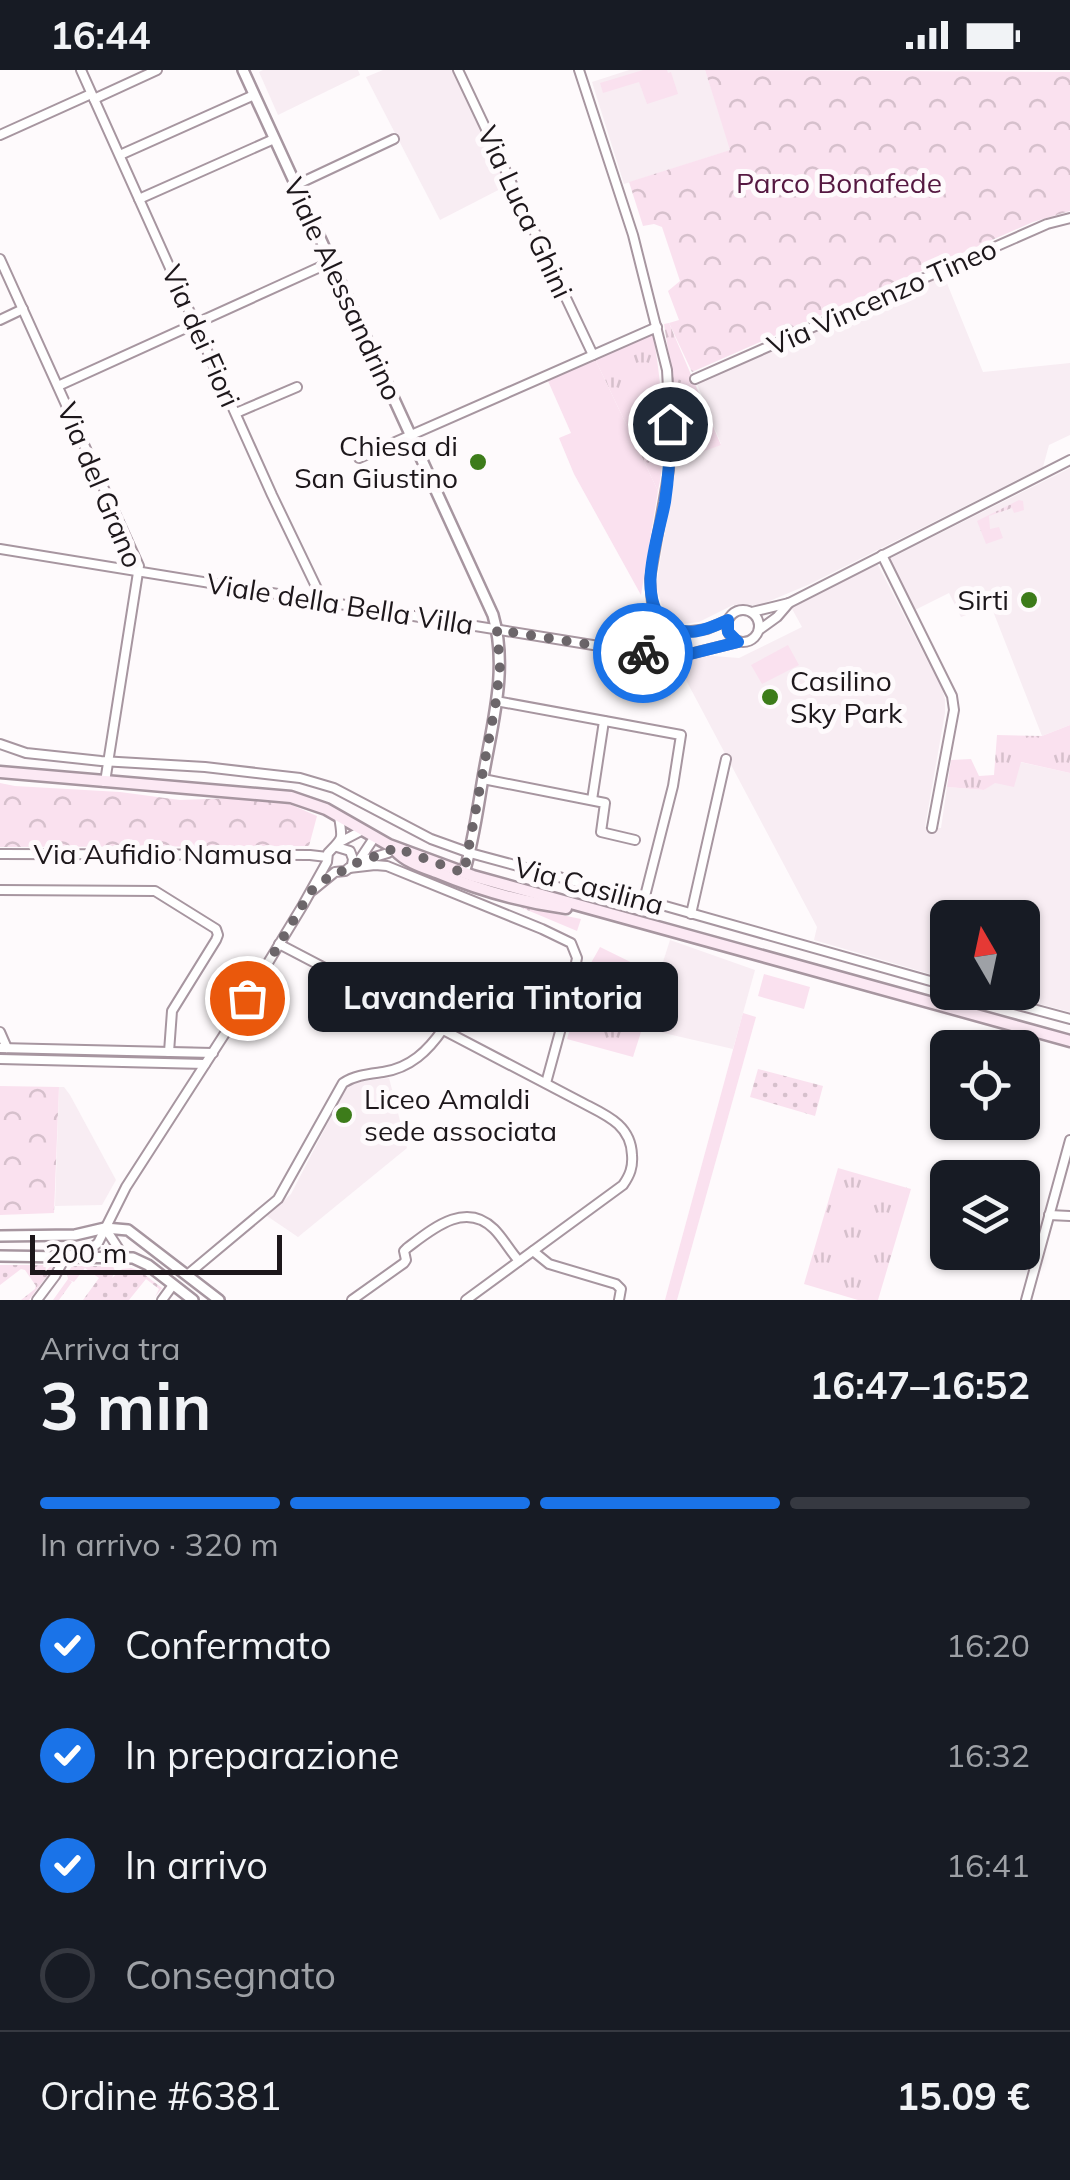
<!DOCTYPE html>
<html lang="it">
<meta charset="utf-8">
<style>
:root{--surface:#171b24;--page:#20242c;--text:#f1f3f6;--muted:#9ea1a6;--line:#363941;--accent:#1a73e8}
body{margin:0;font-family:Mulish,sans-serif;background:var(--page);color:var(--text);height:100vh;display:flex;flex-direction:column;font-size:38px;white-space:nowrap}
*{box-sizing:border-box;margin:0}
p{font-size:32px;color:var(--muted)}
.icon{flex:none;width:55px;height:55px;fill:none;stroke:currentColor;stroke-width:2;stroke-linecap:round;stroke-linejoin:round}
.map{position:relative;height:1230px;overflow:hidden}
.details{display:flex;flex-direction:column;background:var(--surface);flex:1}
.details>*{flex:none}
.needle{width:65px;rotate:351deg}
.buttons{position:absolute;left:930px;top:830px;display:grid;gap:20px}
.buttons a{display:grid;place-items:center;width:110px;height:110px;border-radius:15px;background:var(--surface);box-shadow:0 2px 8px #0004;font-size:50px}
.scale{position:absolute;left:30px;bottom:25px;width:252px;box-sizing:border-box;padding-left:10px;border:5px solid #1d171b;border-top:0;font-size:28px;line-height:35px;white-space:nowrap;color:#1d171b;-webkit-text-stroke:8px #fefafc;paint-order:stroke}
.pin{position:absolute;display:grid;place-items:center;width:85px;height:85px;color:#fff;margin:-42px;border:5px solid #fff;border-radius:50%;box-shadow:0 2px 10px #0007}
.courier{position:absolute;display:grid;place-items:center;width:100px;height:100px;margin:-50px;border:8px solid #1a73e8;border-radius:50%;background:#fff;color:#222;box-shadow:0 2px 12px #0007}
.bubble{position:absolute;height:70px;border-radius:15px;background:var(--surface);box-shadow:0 2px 8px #0004;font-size:32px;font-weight:700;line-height:70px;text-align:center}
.head em{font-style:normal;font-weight:700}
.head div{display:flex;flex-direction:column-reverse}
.head{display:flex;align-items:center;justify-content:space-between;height:170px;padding:0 40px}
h1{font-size:65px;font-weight:700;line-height:75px}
.bar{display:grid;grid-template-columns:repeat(4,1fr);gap:15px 10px;align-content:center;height:120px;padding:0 40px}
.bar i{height:12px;border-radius:8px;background:var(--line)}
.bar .selected{background:var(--accent)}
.bar p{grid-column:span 4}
.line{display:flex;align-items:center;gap:25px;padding:0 40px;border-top:2px solid var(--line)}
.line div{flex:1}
ol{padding:0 40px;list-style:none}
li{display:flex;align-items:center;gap:30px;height:110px}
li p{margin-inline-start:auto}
li .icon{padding:10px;border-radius:50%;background:var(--accent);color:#fff;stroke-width:4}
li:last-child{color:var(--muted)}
li i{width:55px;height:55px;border:5px solid var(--line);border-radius:50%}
.status{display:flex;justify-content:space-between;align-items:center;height:70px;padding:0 50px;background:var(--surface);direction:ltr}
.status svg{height:28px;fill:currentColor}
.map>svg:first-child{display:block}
.built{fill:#f8edf3}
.grass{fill:url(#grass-tufts)}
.park{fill:url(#park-crowns)}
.garden{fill:url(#garden-dots)}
.pitch{fill:#fae1ef}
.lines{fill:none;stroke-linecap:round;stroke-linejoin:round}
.minor-casing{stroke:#a796a0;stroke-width:12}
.tertiary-casing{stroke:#a796a0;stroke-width:14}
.secondary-casing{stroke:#a796a0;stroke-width:15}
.minor{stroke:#fff;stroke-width:8}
.tertiary{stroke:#fff;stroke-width:9}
.secondary{stroke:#fce9f4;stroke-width:10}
.done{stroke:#6c666a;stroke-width:10;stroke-dasharray:0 18}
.route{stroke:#1a73e8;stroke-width:12}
.poi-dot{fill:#3d7c1a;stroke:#fefafc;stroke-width:4}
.labels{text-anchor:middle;stroke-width:10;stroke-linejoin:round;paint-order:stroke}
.park-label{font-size:28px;fill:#551841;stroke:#fefafc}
.street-label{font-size:28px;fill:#1d171b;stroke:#fefafc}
.poi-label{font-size:28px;fill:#1d171b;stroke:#fefafc;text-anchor:end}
</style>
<div class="status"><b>16:44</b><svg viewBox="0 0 49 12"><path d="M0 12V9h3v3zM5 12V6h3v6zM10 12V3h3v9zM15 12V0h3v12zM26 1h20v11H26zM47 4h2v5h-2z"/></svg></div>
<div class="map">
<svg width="1070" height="1230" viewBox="0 0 1070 1230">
<defs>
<pattern id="grass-tufts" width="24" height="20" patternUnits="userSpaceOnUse" patternTransform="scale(2.5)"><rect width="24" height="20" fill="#fae1ef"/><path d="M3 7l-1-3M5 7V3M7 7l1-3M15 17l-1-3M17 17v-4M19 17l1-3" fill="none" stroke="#d6c0cc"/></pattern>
<pattern id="park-crowns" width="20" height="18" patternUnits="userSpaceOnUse" patternTransform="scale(2.5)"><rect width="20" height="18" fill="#fae1ef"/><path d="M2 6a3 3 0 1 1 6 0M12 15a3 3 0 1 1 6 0" fill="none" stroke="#d6c0cc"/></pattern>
<pattern id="garden-dots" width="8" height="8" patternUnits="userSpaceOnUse" patternTransform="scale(2.5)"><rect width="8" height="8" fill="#fae1ef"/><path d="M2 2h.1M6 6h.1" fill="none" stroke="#d6c0cc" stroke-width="1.8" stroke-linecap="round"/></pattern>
</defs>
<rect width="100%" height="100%" fill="#fefafc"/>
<g class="built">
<path d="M263 0H358L360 5 278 45 259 2Z"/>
<path d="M383 0H457L510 114 440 150 366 7Z"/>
<path d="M629 0H705L731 80 624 114 592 12Z"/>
<path d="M942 201 983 302 1070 293V365L1049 375 1043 397 810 514 760 535H733L699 552 683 554 671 547 662 535 656 517 676 391 721 374 695 309Z"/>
<path d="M1070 398V655L1042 666 991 536 961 547 949 523 915 540 889 489Z"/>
<path d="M877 493 942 619 945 629V643L925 757 941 758 947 717 984 720 1020 692 1070 703V942L1024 930 1028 908 1023 906 1022 848H948L947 909 814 870 817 857 677 593 700 585 739 588 802 557 791 537Z"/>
<path d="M670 870 755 900 733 979 642 958Z"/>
<path d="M0 973 193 976 189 1000 0 995Z"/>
<path d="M389 1008 407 1078 298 1167 267 1146 291 1124 345 1020 349 1016 364 1011Z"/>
<path d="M59 1017H64L70 1025 116 1110 102 1135 55 1136Z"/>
</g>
<g class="grass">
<path d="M669 253 721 375 676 391 675 324 664 254Z"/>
<path d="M653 264C661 309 668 376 658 421L595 289Z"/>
<path d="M1019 430 1023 431 1024 440 1014 443 1012 438 989 446 990 459 999 457 1003 468 986 474 977 451Z"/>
<path d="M1070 655V703L1021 692 1014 717 995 713 984 720 947 717 951 690 971 689 979 706 994 705 997 665 1042 666Z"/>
<path d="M520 837 528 838 581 849 577 861Z"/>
<path d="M600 877 659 906 633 987 567 969 587 900Z"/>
<path d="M838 1098 911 1119 878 1230H858L804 1214Z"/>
</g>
<g class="park">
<path d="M705 0 1070 2V141L1033 152 692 302 669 253 679 250 668 221 680 211 662 157 654 154 643 156 629 112 730 80Z"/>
<path d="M0 713 15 716 120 722 180 730 234 728 285 732 317 746 309 776 0 777Z"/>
<path d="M0 1016 59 1017 54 1143 0 1145Z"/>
</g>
<g class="garden">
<path d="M758 999 823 1016 815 1046 750 1027Z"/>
<path d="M0 1195H51L53 1198 29 1230H21L35 1219 36 1216 25 1200 21 1199 0 1215Z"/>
<path d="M72 1196H113L115 1201 112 1208 122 1199 131 1198 140 1201 162 1218 155 1227 159 1219 146 1209 129 1230H83L99 1208 85 1198 74 1212 69 1210 72 1212 59 1230H53L68 1209 67 1204Z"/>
</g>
<g class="pitch">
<path d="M643 0H667L668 3 671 2 678 24 647 34 639 12 603 23 600 13Z"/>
<path d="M595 289 658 421 641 525 574 404 559 368 571 363 548 311Z"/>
<path d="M788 575 799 595 762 614 751 595Z"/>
<path d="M764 904 810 917 804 939 758 926Z"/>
<path d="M743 943 756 947 677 1230H665Z"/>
</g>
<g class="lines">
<defs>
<g id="minor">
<path d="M81 0 272 425 323 531"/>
<path d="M458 0 593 285"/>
<path d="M579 0 633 165 667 300 670 354 669 400 650 509 652 533 658 546 669 556 684 562 707 559 728 550"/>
<path d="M94 29 157 0"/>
<path d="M0 65 91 24"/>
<path d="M120 85 254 25"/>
<path d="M296 115 394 69"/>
<path d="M139 129 274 69"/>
<path d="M0 189 139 496 105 712"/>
<path d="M0 250 23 239"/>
<path d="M695 309 1047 154 1070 148"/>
<path d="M58 316 331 192"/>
<path d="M236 343 297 317"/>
<path d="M359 388 657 257"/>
<path d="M0 479 673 588 738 572"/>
<path d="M882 485 952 626 954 640 932 758"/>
<circle cx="743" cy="556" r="16"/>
<path d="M752 542 789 533 1070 390"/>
<path d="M759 560 777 547 789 533"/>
<path d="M496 631 681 665 673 716 644 830"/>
<path d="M0 674 26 683 101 691 205 697 300 708 334 718 431 769 470 783 644 830 948 916"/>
<path d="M483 709 605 733 601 762 635 770"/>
<path d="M592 730 604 651"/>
<path d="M340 772 361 761"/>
<path d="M337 777 350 781 353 789 352 795"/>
<path d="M0 784 310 785 327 787"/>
<path d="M358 792 374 768"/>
<path d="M349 798 375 795 387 796 542 859 571 873 577 888 567 936 546 1013"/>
<path d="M0 820 155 821 216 859 218 865 216 870 172 941 169 982"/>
<path d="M313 820 335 802 345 801 358 792 388 783 394 777"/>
<path d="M691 844 726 689"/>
<path d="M279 874 579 1031C603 1044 631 1053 632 1085 633 1097 630 1105 623 1115L466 1230"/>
<path d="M970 922 1070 949"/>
<path d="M0 962 7 978"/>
<path d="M0 978 213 983"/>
<path d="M0 989 205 994"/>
<path d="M1049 1145 1070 1146"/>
<path d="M105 1158 124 1187"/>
<path d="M533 1181 549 1194 616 1214 621 1219 619 1230"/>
<path d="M187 1205 278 1129 343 1013C355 1005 369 1004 383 1002 410 998 428 981 443 959"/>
<path d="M37 1230 55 1206 66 1186 89 1180 98 1173 126 1117 231 954 303 835 327 792 328 783C343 768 343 770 339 747"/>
<path d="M162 1230 173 1215"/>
<path d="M352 1230 404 1193 406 1190 404 1181 407 1178C431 1160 465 1130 494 1159 503 1168 510 1181 519 1191"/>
<path d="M1026 1230 1070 1070"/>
</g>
<g id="tertiary">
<path d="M243 0 493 545C508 597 493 651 484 702 478 736 474 770 464 803"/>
<path d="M0 1166 75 1165 105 1158 128 1160 219 1230"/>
<path d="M0 1186 133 1188 148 1195 193 1230"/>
</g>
<g id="secondary">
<path d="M0 702 291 727 326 739 389 775 473 806 1070 971"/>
<path d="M395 780C406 792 422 797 436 802 479 820 521 832 566 838"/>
</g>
</defs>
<use href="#minor" class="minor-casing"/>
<use href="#tertiary" class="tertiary-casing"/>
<use href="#secondary" class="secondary-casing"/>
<use href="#minor" class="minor"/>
<use href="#tertiary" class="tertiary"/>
<use href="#secondary" class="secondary"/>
</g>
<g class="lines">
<path class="done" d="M247 928 311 821 335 802 345 801 358 792 388 782 394 777 464 803 496 631 500 596 497 560 643 583"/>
<path class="route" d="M643 583 673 588 682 586 738 572 728 562V550C706 560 685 570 664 551 636 525 659 465 665 432 669 406 670 380 670 354"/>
</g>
<g class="poi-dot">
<circle cx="478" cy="392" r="10"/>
<circle cx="1029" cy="530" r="10"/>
<circle cx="770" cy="627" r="10"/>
<circle cx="344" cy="1045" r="10"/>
</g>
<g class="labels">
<g class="park-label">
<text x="839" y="123">Parco Bonafede</text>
</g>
<g class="street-label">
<text transform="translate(525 142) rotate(65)" y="10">Via Luca Ghini</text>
<text transform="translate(343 219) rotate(65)" y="10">Viale Alessandrino</text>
<text transform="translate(882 227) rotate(-24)" y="10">Via Vincenzo Tineo</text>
<text transform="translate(201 266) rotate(66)" y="10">Via dei Fiori</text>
<text transform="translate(100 415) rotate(67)" y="10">Via del Grano</text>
<text transform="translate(340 534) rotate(9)" y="10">Viale della Bella Villa</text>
<text x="163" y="794">Via Aufidio Namusa</text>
<text transform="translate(589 816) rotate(15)" y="10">Via Casilina</text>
</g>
<g class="poi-label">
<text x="458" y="386">Chiesa di<tspan x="458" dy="32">San Giustino</tspan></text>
<text x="1009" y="540">Sirti</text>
<text x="790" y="621" text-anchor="start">Casilino<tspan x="790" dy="32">Sky Park</tspan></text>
<text x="364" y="1039" text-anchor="start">Liceo Amaldi<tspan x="364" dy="32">sede associata</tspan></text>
</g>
</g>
</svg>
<div class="buttons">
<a><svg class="needle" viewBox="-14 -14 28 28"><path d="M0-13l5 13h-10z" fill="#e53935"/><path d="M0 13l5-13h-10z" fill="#9ea1a6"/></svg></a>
<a><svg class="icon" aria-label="locate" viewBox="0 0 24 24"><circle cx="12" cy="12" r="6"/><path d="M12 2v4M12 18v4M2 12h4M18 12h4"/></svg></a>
<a><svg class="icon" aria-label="layers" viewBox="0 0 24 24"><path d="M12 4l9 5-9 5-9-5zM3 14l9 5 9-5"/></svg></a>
</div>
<div class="scale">200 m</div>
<div class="pin" style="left:247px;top:928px;background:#ea580c"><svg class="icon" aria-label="bag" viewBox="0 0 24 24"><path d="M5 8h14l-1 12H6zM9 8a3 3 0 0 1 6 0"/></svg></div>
<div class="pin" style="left:670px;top:354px;background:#1f2937"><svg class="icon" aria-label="home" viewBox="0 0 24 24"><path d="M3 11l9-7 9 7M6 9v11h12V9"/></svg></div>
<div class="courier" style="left:643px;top:583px"><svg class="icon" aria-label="bike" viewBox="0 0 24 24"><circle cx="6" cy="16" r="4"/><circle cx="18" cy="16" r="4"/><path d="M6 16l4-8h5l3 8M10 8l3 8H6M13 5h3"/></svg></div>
<div class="bubble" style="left:308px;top:892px;width:370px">Lavanderia Tintoria</div>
</div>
<section class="details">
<div class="head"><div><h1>3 min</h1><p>Arriva tra</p></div><em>16:47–16:52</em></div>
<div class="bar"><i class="selected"></i><i class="selected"></i><i class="selected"></i><i></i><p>In arrivo · 320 m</p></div>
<ol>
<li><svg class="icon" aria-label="check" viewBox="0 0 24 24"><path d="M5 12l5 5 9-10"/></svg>Confermato<p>16:20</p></li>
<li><svg class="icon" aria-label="check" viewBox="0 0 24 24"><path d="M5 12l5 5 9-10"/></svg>In preparazione<p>16:32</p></li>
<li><svg class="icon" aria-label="check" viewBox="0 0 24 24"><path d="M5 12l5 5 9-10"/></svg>In arrivo<p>16:41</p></li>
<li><i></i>Consegnato</li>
</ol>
<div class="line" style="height:130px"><div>Ordine #6381</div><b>15.09 €</b></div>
</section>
